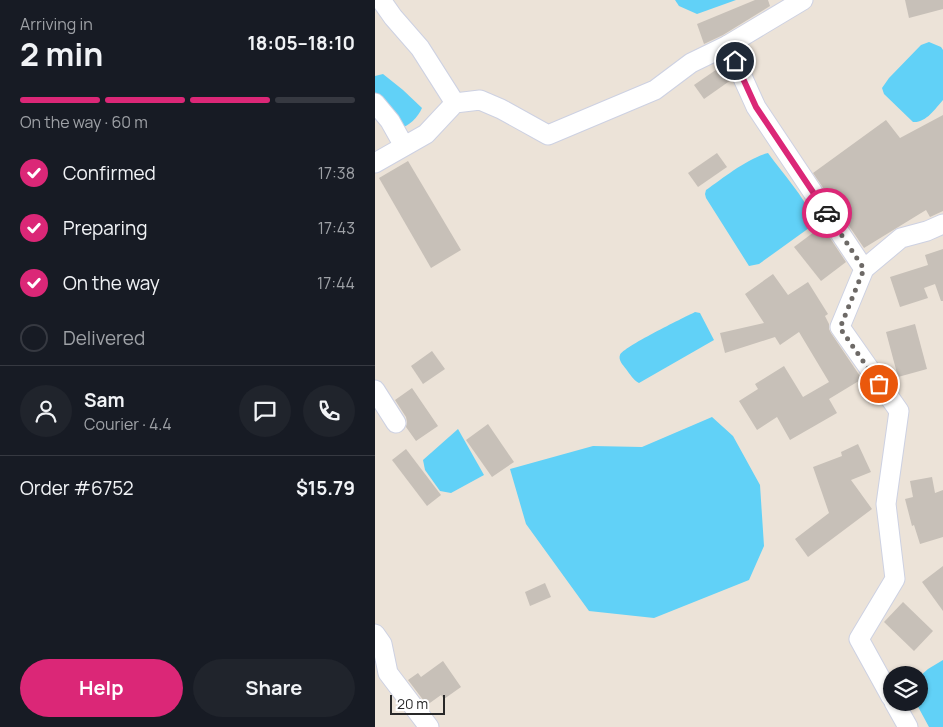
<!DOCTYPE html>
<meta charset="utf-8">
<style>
:root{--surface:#171b24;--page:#20242c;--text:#f1f3f6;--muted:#9ea1a6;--line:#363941;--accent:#db2777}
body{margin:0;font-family:Manrope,sans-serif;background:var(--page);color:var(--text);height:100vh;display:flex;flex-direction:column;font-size:19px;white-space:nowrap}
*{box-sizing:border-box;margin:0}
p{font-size:16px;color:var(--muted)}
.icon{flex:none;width:28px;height:28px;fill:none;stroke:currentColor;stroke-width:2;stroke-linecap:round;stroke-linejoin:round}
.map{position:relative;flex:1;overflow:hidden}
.side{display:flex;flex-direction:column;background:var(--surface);width:375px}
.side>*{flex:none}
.tools{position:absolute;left:508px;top:666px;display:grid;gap:10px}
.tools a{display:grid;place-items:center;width:45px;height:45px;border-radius:50%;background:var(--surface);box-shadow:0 1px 4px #0004;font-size:25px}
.scale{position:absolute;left:15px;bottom:12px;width:55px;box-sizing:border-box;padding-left:5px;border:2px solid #282828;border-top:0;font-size:14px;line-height:18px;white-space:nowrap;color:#282828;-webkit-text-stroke:4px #fff;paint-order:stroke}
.pin{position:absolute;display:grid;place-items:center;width:42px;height:42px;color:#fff;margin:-21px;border:2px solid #fff;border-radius:50%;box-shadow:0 1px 5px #0007}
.courier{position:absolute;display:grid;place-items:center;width:50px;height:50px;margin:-25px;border:4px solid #db2777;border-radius:50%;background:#fff;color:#222;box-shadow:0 1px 6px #0007}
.headline em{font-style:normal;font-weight:700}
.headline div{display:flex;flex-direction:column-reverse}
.headline{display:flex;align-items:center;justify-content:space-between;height:85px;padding:0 20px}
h1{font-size:32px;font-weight:700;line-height:38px}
.bar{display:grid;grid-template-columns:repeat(4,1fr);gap:8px 5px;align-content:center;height:60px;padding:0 20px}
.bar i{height:6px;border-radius:4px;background:var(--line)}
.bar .current{background:var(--accent)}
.bar p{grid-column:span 4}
.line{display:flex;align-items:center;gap:12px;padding:0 20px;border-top:1px solid var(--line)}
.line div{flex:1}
.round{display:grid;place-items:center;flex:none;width:52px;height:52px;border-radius:26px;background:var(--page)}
ol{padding:0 20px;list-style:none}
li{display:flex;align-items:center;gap:15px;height:55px}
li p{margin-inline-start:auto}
li .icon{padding:5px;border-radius:50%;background:var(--accent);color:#fff;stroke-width:4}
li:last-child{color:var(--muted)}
li i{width:28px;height:28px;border:2px solid var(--line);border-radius:50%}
.action{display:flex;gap:10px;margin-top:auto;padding:10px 20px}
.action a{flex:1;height:58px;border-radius:30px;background:var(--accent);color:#fff;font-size:20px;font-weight:700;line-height:58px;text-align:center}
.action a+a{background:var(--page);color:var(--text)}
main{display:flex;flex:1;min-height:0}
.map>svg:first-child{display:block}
.water{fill:#61d1f7}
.building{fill:#c7c0b8}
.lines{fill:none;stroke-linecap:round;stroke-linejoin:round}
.street-casing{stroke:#cdd1e2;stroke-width:21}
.street{stroke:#fff;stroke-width:19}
.done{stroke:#6d6966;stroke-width:5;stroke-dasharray:0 9}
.route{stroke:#db2777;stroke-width:6}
</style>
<main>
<section class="side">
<div class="headline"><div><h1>2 min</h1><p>Arriving in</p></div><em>18:05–18:10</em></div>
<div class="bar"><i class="current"></i><i class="current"></i><i class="current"></i><i></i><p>On the way · 60 m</p></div>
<ol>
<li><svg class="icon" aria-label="check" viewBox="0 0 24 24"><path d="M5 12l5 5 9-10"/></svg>Confirmed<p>17:38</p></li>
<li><svg class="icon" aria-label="check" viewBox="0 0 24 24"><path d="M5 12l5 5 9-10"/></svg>Preparing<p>17:43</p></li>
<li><svg class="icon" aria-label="check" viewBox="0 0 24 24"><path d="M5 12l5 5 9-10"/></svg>On the way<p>17:44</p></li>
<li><i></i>Delivered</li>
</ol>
<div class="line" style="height:90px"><a class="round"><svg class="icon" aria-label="person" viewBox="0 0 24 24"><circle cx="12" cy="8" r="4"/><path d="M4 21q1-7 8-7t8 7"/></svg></a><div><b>Sam</b><p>Courier · 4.4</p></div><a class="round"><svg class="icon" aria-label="chat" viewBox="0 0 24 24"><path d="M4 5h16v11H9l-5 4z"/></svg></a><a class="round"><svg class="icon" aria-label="phone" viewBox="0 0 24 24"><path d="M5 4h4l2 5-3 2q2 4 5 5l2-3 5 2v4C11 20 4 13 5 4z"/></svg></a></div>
<div class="line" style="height:65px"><div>Order #6752</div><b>$15.79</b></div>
<div class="action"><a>Help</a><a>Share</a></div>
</section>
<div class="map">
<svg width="568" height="727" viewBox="0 0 568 727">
<rect width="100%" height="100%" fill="#ece3d8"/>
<g class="water">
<path d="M300 0H361L322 14 304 6Z"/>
<path d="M554 42 566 47 568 50V100C560 109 551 123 538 122L509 94 507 88 514 78 546 45Z"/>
<path d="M8 74 28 90 47 108C43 117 34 127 24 128L0 98V76Z"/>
<path d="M393 153C409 175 428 195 439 220L434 228 384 264 374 266 331 198 330 194 331 190C348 178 373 158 393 153Z"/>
<path d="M320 312 325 313 339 340 264 383C258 380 255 374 251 369 248 365 243 360 245 355 248 347 308 318 320 312Z"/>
<path d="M337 417 358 436 385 485 389 546 374 580 279 618 214 611 151 524 135 469 218 446 267 447Z"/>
<path d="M83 429 109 475 76 493 65 491 50 470 48 460Z"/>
<path d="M568 660V727H554L541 703 544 702V677L553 669Z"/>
</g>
<g class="building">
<path d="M380 0H393L395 6 348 35 329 44 322 24Z"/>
<path d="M530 0H568V9L534 18Z"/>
<path d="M348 65 356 80 329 99 319 85Z"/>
<path d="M568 115V211L555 217 551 210 489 248 438 173 511 120 525 138Z"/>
<path d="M342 153 352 167 323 187 313 173Z"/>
<path d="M33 161 86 250 56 268 4 178Z"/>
<path d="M447 226 471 262 446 281 419 247Z"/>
<path d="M568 249V301H566L560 284 549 288 553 298 525 307 515 277 553 265 550 255Z"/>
<path d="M398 274 413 295 433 282 453 314 450 316 454 324V329L456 333 487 379 454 399 462 413 415 440 402 417 382 430 364 401 383 389 380 384 409 366 428 397 454 382 424 332 405 345 400 337 350 353 345 333 389 323 370 294Z"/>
<path d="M540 324 552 369 523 377 511 332Z"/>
<path d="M57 351 70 369 48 384 36 366Z"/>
<path d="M37 388 63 426 41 441 31 427 32 422 31 417 20 400Z"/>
<path d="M113 424 139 462 117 477 91 440Z"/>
<path d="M483 444 496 472 476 480 497 509 433 557 420 539 454 513 438 467 467 456 466 452Z"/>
<path d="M31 449 66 495 52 506 17 460Z"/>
<path d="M557 477 560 493 568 490V537L545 544 539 525 537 526 530 499 538 497 535 481Z"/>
<path d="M568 566V611L547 582Z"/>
<path d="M170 583 176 597 155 606 150 592Z"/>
<path d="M528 602 558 631 539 651 509 622Z"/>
<path d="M68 661 86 687 69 699 66 695 52 705 33 680 43 673 46 677Z"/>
</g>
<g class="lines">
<defs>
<g id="street">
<path d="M6 0 18 17 45 48 80 103"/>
<path d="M428 0 353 45 381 107 489 269 465 327 524 411 511 504 520 579 484 639 516 697"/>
<path d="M0 103 15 121 29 146"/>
<path d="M0 163 51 134 80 103 105 100 126 109 173 135 280 90 316 63 353 45"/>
<path d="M489 269 526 238 552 231 568 224"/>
<path d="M0 390 21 423"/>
<path d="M0 634 7 644 13 673 54 727"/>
<path d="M519 702 533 727"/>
</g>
</defs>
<use href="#street" class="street-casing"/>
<use href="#street" class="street"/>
</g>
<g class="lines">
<path class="done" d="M452 213 489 269 465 328 504 384"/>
<path class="route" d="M360 61 381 107 452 213"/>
</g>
</svg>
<div class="tools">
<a><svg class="icon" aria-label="layers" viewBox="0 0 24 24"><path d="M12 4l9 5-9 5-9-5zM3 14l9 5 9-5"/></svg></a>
</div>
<div class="scale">20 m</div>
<div class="pin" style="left:504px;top:384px;background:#ea580c"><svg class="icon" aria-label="bag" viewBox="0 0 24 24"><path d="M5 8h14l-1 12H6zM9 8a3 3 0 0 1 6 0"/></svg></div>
<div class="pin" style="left:360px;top:61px;background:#1f2937"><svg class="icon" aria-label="home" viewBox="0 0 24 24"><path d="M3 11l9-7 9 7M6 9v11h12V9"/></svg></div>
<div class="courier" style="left:452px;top:213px"><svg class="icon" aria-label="car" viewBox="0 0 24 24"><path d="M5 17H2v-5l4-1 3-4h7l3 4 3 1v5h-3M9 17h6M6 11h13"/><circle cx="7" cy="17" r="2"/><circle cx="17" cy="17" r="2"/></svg></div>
</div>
</main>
